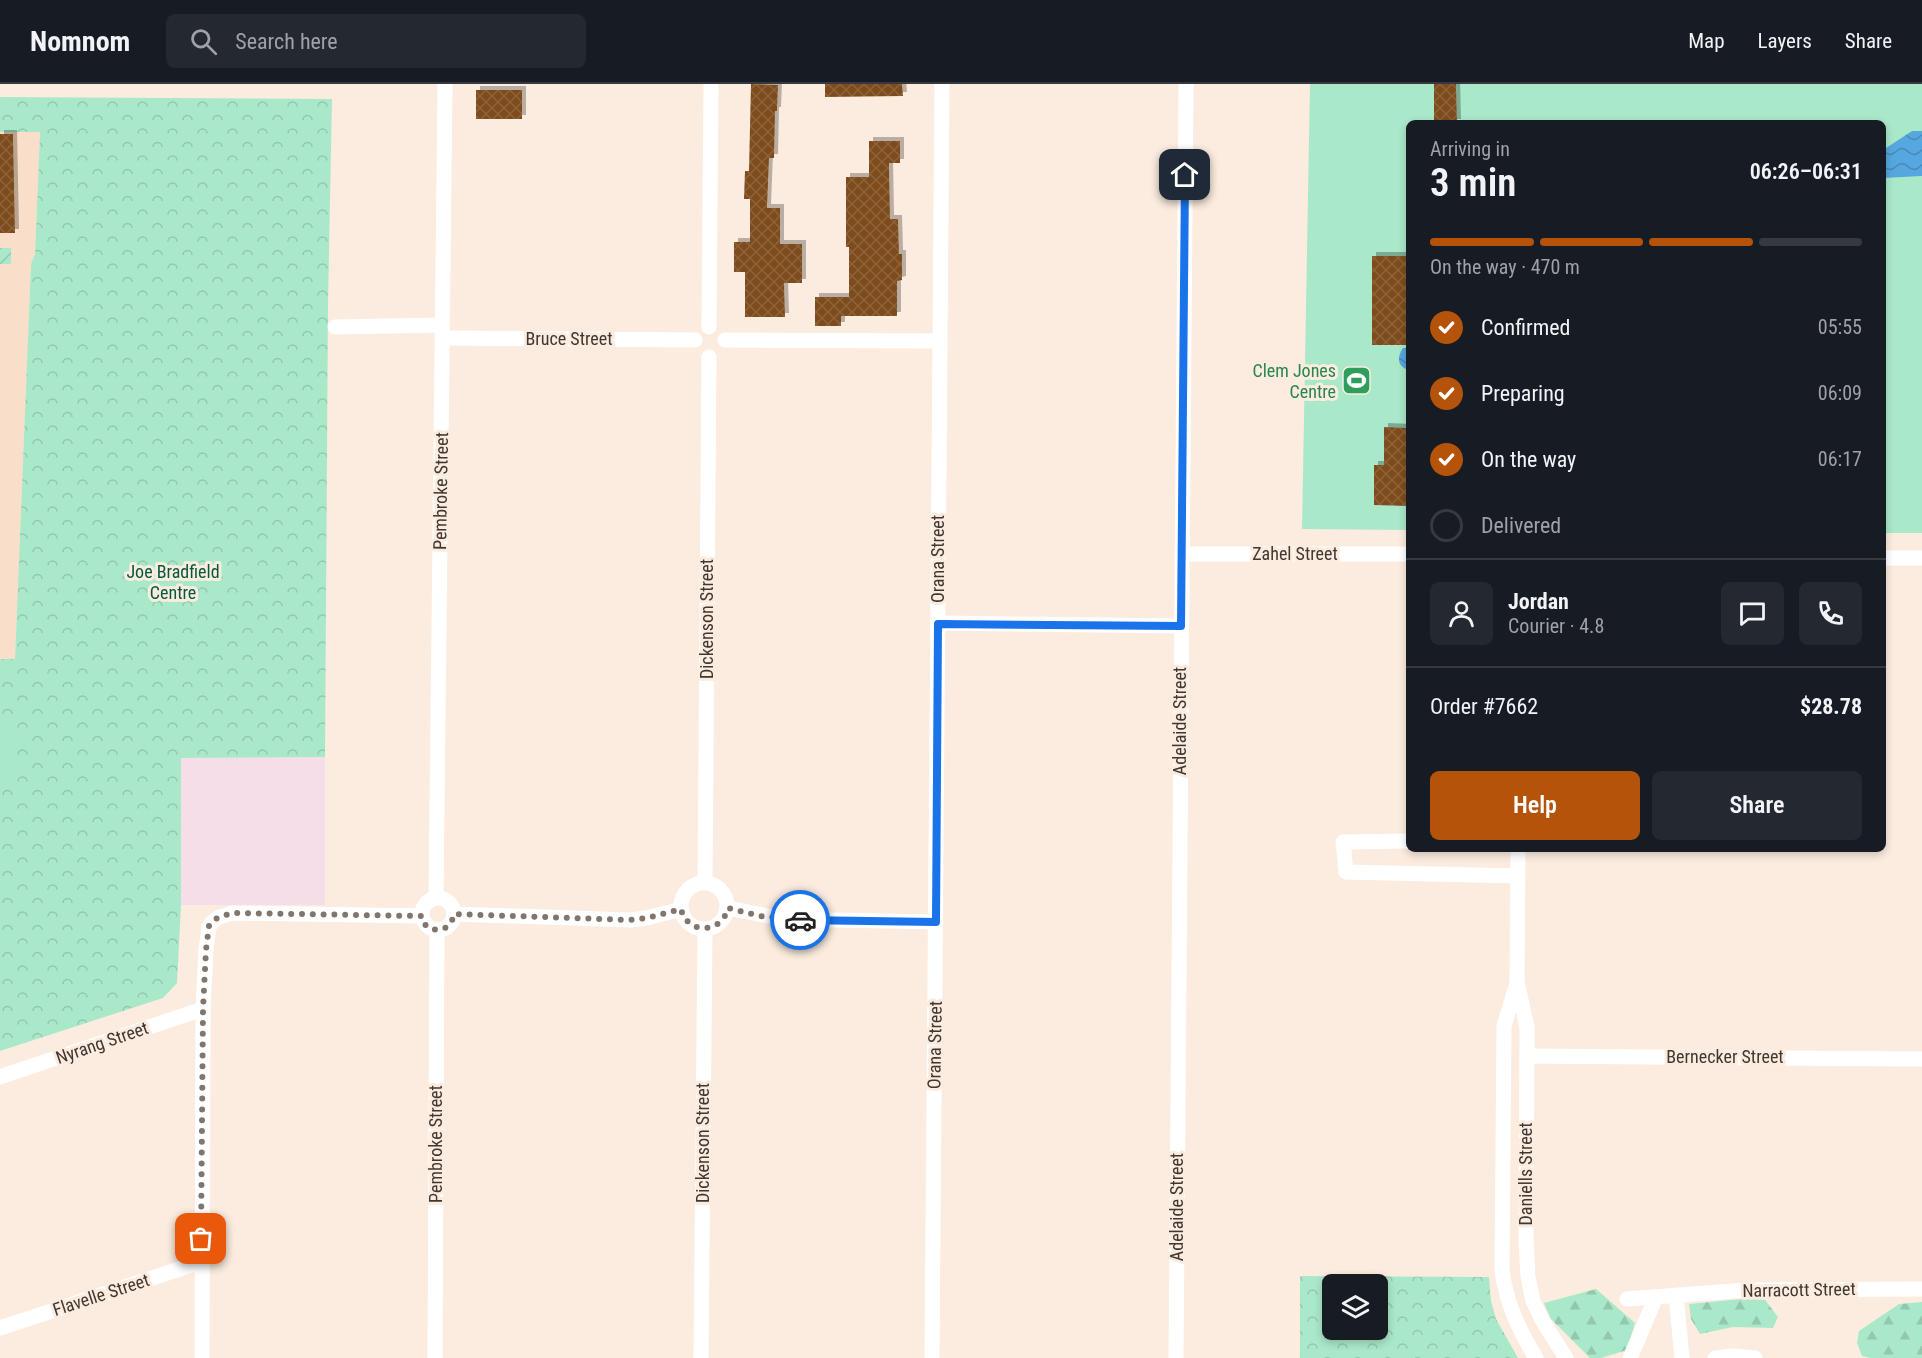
<!DOCTYPE html>
<meta charset="utf-8">
<style>
:root{--surface:#171b24;--page:#242831;--text:#f1f3f6;--muted:#9ea1a6;--line:#363941;--accent:#b45309}
body{margin:0;font-family:"Roboto Condensed",sans-serif;background:var(--page);color:var(--text);height:100vh;display:flex;flex-direction:column;font-size:22px;white-space:nowrap}
*{box-sizing:border-box;margin:0}
p{font-size:20px;color:var(--muted)}
.icon{flex:none;width:33px;height:33px;fill:none;stroke:currentColor;stroke-width:2;stroke-linecap:round;stroke-linejoin:round}
.map{position:relative;flex:1;overflow:hidden}
.drawer{position:absolute;left:1406px;top:36px;width:480px;height:732px;display:flex;flex-direction:column;background:var(--surface);border-radius:9px;box-shadow:0 3px 9px #0003}
.drawer>*{flex:none}
.fabs{position:absolute;left:1322px;top:1190px;display:grid;gap:12px}
.fabs a{display:grid;place-items:center;width:66px;height:66px;border-radius:9px;background:var(--surface);box-shadow:0 3px 9px #0003;font-size:30px}
.pin{position:absolute;display:grid;place-items:center;width:51px;height:51px;color:#fff;margin:-26px;border-radius:12px;box-shadow:0 3px 9px #0006}
.courier{position:absolute;display:grid;place-items:center;width:60px;height:60px;margin:-30px;border:4px solid #1a73e8;border-radius:50%;background:#fff;color:#222;box-shadow:0 2px 8px #0007}
.headline em{font-style:normal;font-weight:600}
.headline div{display:flex;flex-direction:column-reverse}
.headline{display:flex;align-items:center;justify-content:space-between;height:102px;padding:0 24px}
h1{font-size:39px;font-weight:600;line-height:45px}
.bar{display:grid;grid-template-columns:repeat(4,1fr);gap:9px 6px;align-content:center;height:72px;padding:0 24px}
.bar i{height:8px;border-radius:4px;background:var(--line)}
.bar .current{background:var(--accent)}
.bar p{grid-column:span 4}
.line{display:flex;align-items:center;gap:15px;padding:0 24px;border-top:2px solid var(--line)}
.line div{flex:1}
.round{display:grid;place-items:center;flex:none;width:63px;height:63px;border-radius:9px;background:var(--page)}
ol{padding:0 24px;list-style:none}
li{display:flex;align-items:center;gap:18px;height:66px}
li p{margin-inline-start:auto}
li .icon{padding:6px;border-radius:50%;background:var(--accent);color:#fff;stroke-width:4}
li:last-child{color:var(--muted)}
li i{width:33px;height:33px;border:3px solid var(--line);border-radius:50%}
.action{display:flex;gap:12px;margin-top:auto;padding:12px 24px}
.action a{flex:1;height:69px;border-radius:9px;background:var(--accent);color:#fff;font-size:24px;font-weight:600;line-height:69px;text-align:center}
.action a+a{background:var(--page);color:var(--text)}
header{display:flex;align-items:center;gap:36px;box-sizing:border-box;height:84px;padding:0 30px;background:var(--surface);border-bottom:2px solid var(--line)}
header strong{font-size:28px}
nav{display:flex;gap:33px;margin-inline-start:auto;font-size:21px}
.search{width:420px;height:54px;background:var(--page);display:flex;align-items:center;gap:15px;box-sizing:border-box;padding:0 21px;border-radius:9px;color:var(--muted);font-size:22px}
.map>svg:first-child{display:block}
.commercial{fill:#f6dee8}
.built{fill:#f9dfc9}
.grass{fill:#aae8ca}
.forest{fill:url(#forest-firs)}
.park{fill:url(#park-crowns);fill-rule:evenodd}
.garden{fill:url(#garden-furrows)}
.water{fill:url(#water-waves)}
.building{fill:url(#building-cross-hatch);filter:url(#shadow)}
.lines{fill:none;stroke-linecap:round;stroke-linejoin:round}
.minor{stroke:#fff;stroke-width:15}
.done{stroke:#81766e;stroke-width:6;stroke-dasharray:0 10.8}
.route{stroke:#1a73e8;stroke-width:8}
.labels{text-anchor:middle;stroke-width:6;stroke-linejoin:round;paint-order:stroke}
.street-label{font-size:18px;fill:#3f3731;stroke:#fcecdf}
.leisure-label{font-size:18px;fill:#27864d;stroke:#fcecdf;text-anchor:end}
.park-label{font-size:18px;fill:#03593d;stroke:#fcecdf}
</style>
<header>
<strong>Nomnom</strong>
<div class="search"><svg class="icon" aria-label="search" viewBox="0 0 24 24"><circle cx="10" cy="10" r="6"/><path d="M15 15l6 6"/></svg>Search here</div>
<nav><a>Map</a><a>Layers</a><a>Share</a></nav>
</header>
<div class="map">
<svg width="1922" height="1274" viewBox="0 0 1922 1274">
<defs>
<pattern id="forest-firs" width="22" height="20" patternUnits="userSpaceOnUse" patternTransform="scale(1.5)"><rect width="22" height="20" fill="#aae8ca"/><path d="M5 1l3.5 6h-7zM16 11l3.5 6h-7z" fill="#93c8ae"/></pattern>
<pattern id="park-crowns" width="20" height="18" patternUnits="userSpaceOnUse" patternTransform="scale(1.5)"><rect width="20" height="18" fill="#aae8ca"/><path d="M2 6a3 3 0 1 1 6 0M12 15a3 3 0 1 1 6 0" fill="none" stroke="#93c8ae"/></pattern>
<pattern id="garden-furrows" width="10" height="10" patternUnits="userSpaceOnUse" patternTransform="scale(1.5)"><rect width="10" height="10" fill="#aae8ca"/><path d="M-1 1l2-2M0 10L10 0M9 11l2-2" fill="none" stroke="#93c8ae"/></pattern>
<pattern id="water-waves" width="16" height="10" patternUnits="userSpaceOnUse" patternTransform="scale(1.5)"><rect width="16" height="10" fill="#56a7e0"/><path d="M0 5q4-4 8 0t8 0" fill="none" stroke="#4989b6"/></pattern>
<pattern id="building-cross-hatch" width="8" height="8" patternUnits="userSpaceOnUse" patternTransform="scale(1.5)"><rect width="8" height="8" fill="#7e4c1a"/><path d="M0 0l8 8M0 8l8-8" fill="none" stroke="#8c643b"/></pattern>
<filter id="shadow"><feDropShadow dx="4" dy="-4" stdDeviation="0" flood-color="#0004"/></filter>
</defs>
<rect width="100%" height="100%" fill="#fcecdf"/>
<path class="commercial" d="M325 673V821H181V674Z"/>
<path class="built" d="M0 48H40L35 170 31 180 15 575H0Z"/>
<g class="grass">
<path d="M1310 0H1922V449H1883L1882 39H1408V446L1302 445Z"/>
<rect x="0" y="632" width="17" height="66"/>
</g>
<g class="forest">
<path d="M1596 1205 1635 1239 1627 1266 1601 1274H1590L1551 1235 1544 1219Z"/>
<path d="M1763 1213 1778 1233 1773 1244 1733 1243 1700 1250 1691 1235 1689 1220Z"/>
<path d="M1922 1218V1274H1871L1862 1272 1857 1259 1859 1247 1899 1220Z"/>
</g>
<g class="park">
<path d="M0 13 332 15 328 221 325 673 181 674V821L177 899 163 914 0 967V698L17 697V632H0V575H15L31 180 35 170 40 48H0Z"/>
<path d="M1300 1192 1489 1193 1491 1217 1496 1235 1518 1274H1300ZM1332 1200H1377V1245H1332Z"/>
</g>
<rect class="garden" x="0" y="164" width="11" height="16"/>
<g class="water">
<path d="M1912 47H1922V92L1883 94V66Z"/>
<path d="M1403 264H1408V286C1397 282 1397 273 1403 264Z"/>
</g>
<g class="building">
<path d="M751 0 778 1 777 27H775L774 74H769L767 124H780V160H802V199H784L785 233H745V188H734V158H750V115H744L745 87H749Z"/>
<path d="M825 0H902L903 12 825 13Z"/>
<path d="M1434 0H1456L1457 39H1434Z"/>
<rect x="476" y="6" width="46" height="29"/>
<path d="M0 50H13L15 149H0Z"/>
<path d="M869 57H900V79H889L890 135H898L899 170H902V196L897 197V232H841V242H815V213H849V163H846V93H869Z"/>
<rect x="1372" y="172" width="36" height="89"/>
<path d="M1384 343 1408 344V422L1374 421V381H1384Z"/>
</g>
<g class="lines">
<g class="minor">
<path d="M335 243 442 241"/>
<path d="M709 243 711 0"/>
<path d="M442 254 695 256"/>
<path d="M725 256 939 257"/>
<path d="M1182 470H1408"/>
<path d="M1882 474H1922"/>
<path d="M938 539 1181 542"/>
<path d="M1408 757 1343 758 1346 788 1518 792"/>
<path d="M1518 765 1517 898 1527 943 1526 1156 1528 1193 1533 1217 1542 1236 1566 1274"/>
<path d="M705 798 709 273"/>
<circle cx="704" cy="822" r="23"/>
<path d="M436 814 445 0"/>
<circle cx="438" cy="830" r="16"/>
<path d="M728 824 783 835 936 838"/>
<path d="M454 830 630 836 647 834 681 825"/>
<path d="M1517 899 1504 942 1502 1186C1506 1219 1519 1246 1536 1274"/>
<path d="M1527 972 1922 975"/>
<path d="M0 993 203 925"/>
<path d="M1676 1211 1682 1274"/>
<path d="M1627 1215 1747 1206 1922 1205"/>
<path d="M0 1244 201 1178"/>
<path d="M202 1274 203 925 206 866 209 842 217 834 232 829 422 832"/>
<path d="M435 1274 437 846"/>
<path d="M701 1274 705 845"/>
<path d="M932 1274 942 0"/>
<path d="M1176 1274 1186 0"/>
<path d="M1630 1274 1656 1213"/>
<path d="M1715 1274 1732 1272 1755 1274"/>
</g>
</g>
<g class="lines">
<path class="done" d="M201 1155 203 925 206 866 209 842 217 834 232 829 422 832 426 842C439 850 451 845 454 830L630 836 647 834 681 825C687 851 722 850 728 824L760 832 800 836"/>
<path class="route" d="M800 836 936 838 938 540 1181 542 1185 91"/>
</g>
<defs>
<symbol id="stadium-square" viewBox="-11 -11 22 22"><rect x="-9" y="-9" width="18" height="18" rx="4" fill="#2e9e5b" stroke="#fcecdf"/><path d="M0-5a6.5 5 0 1 0 0 10a6.5 5 0 1 0 0-10ZM-3.5-1.8h7v3.6h-7Z" fill="#fff"/></symbol>
</defs>
<g fill-rule="evenodd">
<use href="#stadium-square" x="1340" y="280" width="33" height="33"/>
</g>
<g class="labels">
<g class="street-label">
<text x="569" y="261">Bruce Street</text>
<text transform="translate(441 407) rotate(-89)" y="6">Pembroke Street</text>
<text x="1295" y="476">Zahel Street</text>
<text transform="translate(938 475) rotate(-90)" y="6">Orana Street</text>
<text transform="translate(707 535) rotate(-90)" y="6">Dickenson Street</text>
<text transform="translate(1180 637) rotate(-90)" y="6">Adelaide Street</text>
<text transform="translate(102 959) rotate(-19)" y="6">Nyrang Street</text>
<text transform="translate(935 961) rotate(-89)" y="6">Orana Street</text>
<text x="1725" y="979">Bernecker Street</text>
<text transform="translate(703 1059) rotate(-90)" y="6">Dickenson Street</text>
<text transform="translate(436 1060) rotate(-90)" y="6">Pembroke Street</text>
<text transform="translate(1526 1090) rotate(-90)" y="6">Daniells Street</text>
<text transform="translate(1177 1123) rotate(-90)" y="6">Adelaide Street</text>
<text transform="translate(1799 1206) rotate(-1)" y="6">Narracott Street</text>
<text transform="translate(101 1211) rotate(-18)" y="6">Flavelle Street</text>
</g>
<g class="leisure-label">
<text x="1336" y="293">Clem Jones<tspan x="1336" dy="21">Centre</tspan></text>
</g>
<g class="park-label">
<text x="173" y="494">Joe Bradfield<tspan x="173" dy="21">Centre</tspan></text>
</g>
</g>
</svg>
<div class="fabs">
<a><svg class="icon" aria-label="layers" viewBox="0 0 24 24"><path d="M12 4l9 5-9 5-9-5zM3 14l9 5 9-5"/></svg></a>
</div>
<div class="pin" style="left:201px;top:1155px;background:#ea580c"><svg class="icon" aria-label="bag" viewBox="0 0 24 24"><path d="M5 8h14l-1 12H6zM9 8a3 3 0 0 1 6 0"/></svg></div>
<div class="pin" style="left:1185px;top:91px;background:#1f2937"><svg class="icon" aria-label="home" viewBox="0 0 24 24"><path d="M3 11l9-7 9 7M6 9v11h12V9"/></svg></div>
<div class="courier" style="left:800px;top:836px"><svg class="icon" aria-label="car" viewBox="0 0 24 24"><path d="M5 17H2v-5l4-1 3-4h7l3 4 3 1v5h-3M9 17h6M6 11h13"/><circle cx="7" cy="17" r="2"/><circle cx="17" cy="17" r="2"/></svg></div>
<section class="drawer">
<div class="headline"><div><h1>3 min</h1><p>Arriving in</p></div><em>06:26–06:31</em></div>
<div class="bar"><i class="current"></i><i class="current"></i><i class="current"></i><i></i><p>On the way · 470 m</p></div>
<ol>
<li><svg class="icon" aria-label="check" viewBox="0 0 24 24"><path d="M5 12l5 5 9-10"/></svg>Confirmed<p>05:55</p></li>
<li><svg class="icon" aria-label="check" viewBox="0 0 24 24"><path d="M5 12l5 5 9-10"/></svg>Preparing<p>06:09</p></li>
<li><svg class="icon" aria-label="check" viewBox="0 0 24 24"><path d="M5 12l5 5 9-10"/></svg>On the way<p>06:17</p></li>
<li><i></i>Delivered</li>
</ol>
<div class="line" style="height:108px"><a class="round"><svg class="icon" aria-label="person" viewBox="0 0 24 24"><circle cx="12" cy="8" r="4"/><path d="M4 21q1-7 8-7t8 7"/></svg></a><div><b>Jordan</b><p>Courier · 4.8</p></div><a class="round"><svg class="icon" aria-label="chat" viewBox="0 0 24 24"><path d="M4 5h16v11H9l-5 4z"/></svg></a><a class="round"><svg class="icon" aria-label="phone" viewBox="0 0 24 24"><path d="M5 4h4l2 5-3 2q2 4 5 5l2-3 5 2v4C11 20 4 13 5 4z"/></svg></a></div>
<div class="line" style="height:78px"><div>Order #7662</div><b>$28.78</b></div>
<div class="action"><a>Help</a><a>Share</a></div>
</section>
</div>
